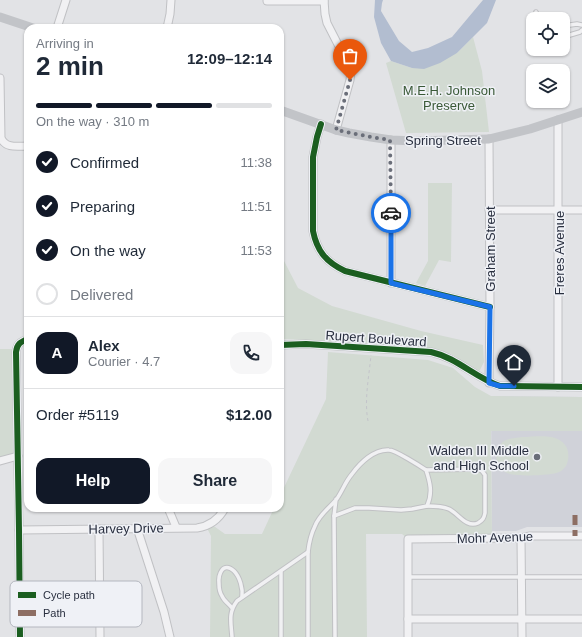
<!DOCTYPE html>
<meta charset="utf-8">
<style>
:root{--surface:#fff;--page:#f6f6f7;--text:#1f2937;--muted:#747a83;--line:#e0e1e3;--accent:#111827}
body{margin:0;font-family:Arial,sans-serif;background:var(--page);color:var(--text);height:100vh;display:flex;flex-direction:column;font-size:15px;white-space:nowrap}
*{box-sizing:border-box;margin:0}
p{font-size:13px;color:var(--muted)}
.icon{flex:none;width:22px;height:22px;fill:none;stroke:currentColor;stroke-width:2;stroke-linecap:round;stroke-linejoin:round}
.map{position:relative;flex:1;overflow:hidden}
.sheet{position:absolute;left:24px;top:24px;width:260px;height:488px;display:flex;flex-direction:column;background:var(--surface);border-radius:12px;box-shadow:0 1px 3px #0004}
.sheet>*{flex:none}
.controls{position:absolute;left:526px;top:12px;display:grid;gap:8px}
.controls a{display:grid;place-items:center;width:44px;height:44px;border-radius:8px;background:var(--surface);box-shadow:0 1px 3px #0004;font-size:20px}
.pin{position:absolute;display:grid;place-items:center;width:34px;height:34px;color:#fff;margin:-41px -17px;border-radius:50% 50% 50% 0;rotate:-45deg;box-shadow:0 0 4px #0007}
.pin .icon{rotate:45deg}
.courier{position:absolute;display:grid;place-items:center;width:40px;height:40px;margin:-20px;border:3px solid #1a73e8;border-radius:50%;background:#fff;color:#222;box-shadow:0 1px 5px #0007}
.summary em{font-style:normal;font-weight:800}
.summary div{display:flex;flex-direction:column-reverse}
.summary{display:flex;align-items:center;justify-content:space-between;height:68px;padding:0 12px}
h1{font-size:26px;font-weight:800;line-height:30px}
.bar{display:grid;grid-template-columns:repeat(4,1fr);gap:6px 4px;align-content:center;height:48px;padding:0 12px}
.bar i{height:5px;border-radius:3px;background:var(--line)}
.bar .on{background:var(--accent)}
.bar p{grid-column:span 4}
.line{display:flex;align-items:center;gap:10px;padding:0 12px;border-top:1px solid var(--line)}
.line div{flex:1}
.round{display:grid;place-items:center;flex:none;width:42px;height:42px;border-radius:12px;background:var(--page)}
ol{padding:0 12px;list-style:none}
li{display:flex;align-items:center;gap:12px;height:44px}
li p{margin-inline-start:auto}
li .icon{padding:4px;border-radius:50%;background:var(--accent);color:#fff;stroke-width:4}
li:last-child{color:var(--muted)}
li i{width:22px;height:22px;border:2px solid var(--line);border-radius:50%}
.action{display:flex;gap:8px;margin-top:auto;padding:8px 12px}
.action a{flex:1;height:46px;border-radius:12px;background:var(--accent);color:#fff;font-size:16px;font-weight:800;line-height:46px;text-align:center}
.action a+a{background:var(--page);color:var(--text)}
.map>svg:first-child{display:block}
.built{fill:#d0d2d9}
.green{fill:#d2dad2}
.water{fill:#b2bdd0}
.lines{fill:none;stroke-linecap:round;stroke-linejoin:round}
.service-casing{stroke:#c0c1c4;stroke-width:5.5}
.minor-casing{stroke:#c0c1c4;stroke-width:9}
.path{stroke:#c3c4ca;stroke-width:1;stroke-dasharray:3 3;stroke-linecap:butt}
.service{stroke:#f1f1f3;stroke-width:3.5}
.minor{stroke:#f1f1f3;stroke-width:7}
.secondary{stroke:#c2c4c8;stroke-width:9}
.quiet{stroke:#8d6e63;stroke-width:5;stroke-dasharray:10 5;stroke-linecap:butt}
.cycleway-casing{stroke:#eff1f6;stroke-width:8}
.cycleway{stroke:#1b5e20;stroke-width:6}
.done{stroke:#6a6e79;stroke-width:4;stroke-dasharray:0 7.2}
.route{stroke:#1a73e8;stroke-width:5}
.poi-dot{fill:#6a6e79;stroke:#eff1f6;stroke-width:1.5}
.labels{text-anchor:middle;stroke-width:3;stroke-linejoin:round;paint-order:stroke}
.park-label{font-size:13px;fill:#3a5937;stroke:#eff1f6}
.street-label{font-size:13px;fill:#292f3f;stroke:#eff1f6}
.poi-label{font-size:13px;fill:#292f3f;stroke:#eff1f6;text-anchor:end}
.key{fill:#eff1f6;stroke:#b4b7bf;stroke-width:1}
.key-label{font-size:11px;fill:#292f3f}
</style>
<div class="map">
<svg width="582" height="637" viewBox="0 0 582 637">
<rect width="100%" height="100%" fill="#e2e3e6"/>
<path class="built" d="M491 396 582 397V527H527L516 531H492Z"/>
<g class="green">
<path d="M473 37 482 71 489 132 406 133 386 63 391 61 412 68 457 53Z"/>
<path d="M428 183H452L451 262 439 260 425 286 416 283 428 261Z"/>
<path d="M280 247 283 259 298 288 332 306 421 331 483 345 484 362 480 370 477 371 473 369 462 361 451 354 438 350 417 346 332 341 281 339 280 336Z"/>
<path d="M0 349H12L13 454 0 457Z"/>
<path d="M328 352 428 360 453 368 475 387 491 396 582 397V431H491L492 538 408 539 402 534H366L367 637H210L211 536 206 526 211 524 225 534H262L274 508H280V496L326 399Z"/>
<path d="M522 437C537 437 559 432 567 448 569 454 569 460 566 466 564 468 562 471 559 472 551 476 511 477 505 472 494 464 493 449 504 441 509 438 516 438 522 437Z"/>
</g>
<path class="water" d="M375 0H383L382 3 381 11 399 41 412 52 428 48 452 37 483 0H496L487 23 457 53 440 63 424 69 412 68 391 61 381 43 374 17Z"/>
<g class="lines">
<defs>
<g id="service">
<path d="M536 12 538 19"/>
<path d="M563 26 577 24 582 25"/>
<path d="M563 37 580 32 582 30"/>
<path d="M426 470 478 469 482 471 485 475V513C484 518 483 520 478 523 466 528 459 514 449 509 442 506 435 506 427 506"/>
<path d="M334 516 335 637"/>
<path d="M308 552V637"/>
<path d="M281 572V637"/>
<path d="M408 577H582"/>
<path d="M232 608C229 604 224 601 222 596 220 593 219 588 219 584 218 574 223 561 234 571 240 577 243 589 242 597"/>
<path d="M232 637C231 622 228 613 237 601L308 552C309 543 311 534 315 526 319 515 329 508 336 500 342 492 345 482 352 474 360 463 374 449 389 450 395 450 420 466 426 470 430 482 433 493 427 506L412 509 401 510 369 508H355L334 516 336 499"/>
</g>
<g id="minor">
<path d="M324 0 325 14 327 23 349 66 351 72 350 80 336 130"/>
<path d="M267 1H324"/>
<path d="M57 28 66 0"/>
<path d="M167 28 170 14 171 0"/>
<path d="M0 78 1 138C6 149 18 146 28 146"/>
<path d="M558 120V387"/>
<path d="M321 124 317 137 313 157V231C317 251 326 262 345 271L490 307"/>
<path d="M489 139 490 307 489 383"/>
<path d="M391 140V283"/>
<path d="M489 210H582"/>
<path d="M280 345 306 344 431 352C458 358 475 378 500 386L582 387"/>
<path d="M0 461 18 456"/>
<path d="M168 508 176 527"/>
<path d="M137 528 164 612 170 637"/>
<path d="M99 529 100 637"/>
<path d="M19 530 197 528C210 526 219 519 225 508"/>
<path d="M521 538 522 637"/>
<path d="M408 619H582"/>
<path d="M20 637 19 530 16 352C17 344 20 342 28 339"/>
<path d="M408 637V539L521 538 530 536H582"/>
</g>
</defs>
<use href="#service" class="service-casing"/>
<use href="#minor" class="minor-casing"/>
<path class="path" d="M368 421C364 400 369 377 371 355"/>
<use href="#service" class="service"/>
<use href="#minor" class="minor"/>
<g class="secondary">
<path d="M0 17 33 28"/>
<path d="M280 110 336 130 349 133 371 137 391 140 416 141 489 139 530 129 582 112"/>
</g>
<path class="quiet" d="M575 515V536"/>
<defs>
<g id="cycleway">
<path d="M321 124 317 137 313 157V231C317 251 326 262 345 271L490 307"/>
<path d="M280 345 306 344 431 352C458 358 475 378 500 386L582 387"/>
<path d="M20 637 19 530 16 352C17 344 20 342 28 339"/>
</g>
</defs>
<use href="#cycleway" class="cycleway-casing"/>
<use href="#cycleway" class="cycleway"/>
</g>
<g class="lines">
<path class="done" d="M350 80 336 130 371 137 390 140 391 213"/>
<path class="route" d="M391 213V283L490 307 489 383 500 386H514"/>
</g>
<circle class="poi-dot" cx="537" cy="457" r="4"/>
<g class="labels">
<g class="park-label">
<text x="449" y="95">M.E.H. Johnson<tspan x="449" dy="15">Preserve</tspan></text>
</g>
<g class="street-label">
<text x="443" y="145">Spring Street</text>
<text transform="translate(490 249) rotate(-90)" y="5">Graham Street</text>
<text transform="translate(559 253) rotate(-90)" y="5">Freres Avenue</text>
<text transform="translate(376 338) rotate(4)" y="5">Rupert Boulevard</text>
<text transform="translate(126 528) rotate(-1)" y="5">Harvey Drive</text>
<text transform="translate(495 537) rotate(-2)" y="5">Mohr Avenue</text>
</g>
<g class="poi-label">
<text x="529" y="455">Walden III Middle<tspan x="529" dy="15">and High School</tspan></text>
</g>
</g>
<rect x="10" y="581" width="132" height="46" rx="6" class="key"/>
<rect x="18" y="592" width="18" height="6" fill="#1b5e20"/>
<rect x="18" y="610" width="18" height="6" fill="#8d6e63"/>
<g class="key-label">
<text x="43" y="599">Cycle path</text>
<text x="43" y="617">Path</text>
</g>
</svg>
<div class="controls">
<a><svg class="icon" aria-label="locate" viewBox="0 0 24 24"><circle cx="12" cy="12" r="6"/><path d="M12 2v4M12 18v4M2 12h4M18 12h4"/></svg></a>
<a><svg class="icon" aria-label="layers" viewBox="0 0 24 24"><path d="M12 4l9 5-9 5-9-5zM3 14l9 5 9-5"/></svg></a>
</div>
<div class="pin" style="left:350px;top:80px;background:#ea580c"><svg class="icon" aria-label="bag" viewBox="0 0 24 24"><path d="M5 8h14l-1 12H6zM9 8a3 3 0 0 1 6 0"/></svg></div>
<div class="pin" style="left:514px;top:386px;background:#1f2937"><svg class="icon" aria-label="home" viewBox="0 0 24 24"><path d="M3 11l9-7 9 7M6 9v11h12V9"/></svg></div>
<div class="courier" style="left:391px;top:213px"><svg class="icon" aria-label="car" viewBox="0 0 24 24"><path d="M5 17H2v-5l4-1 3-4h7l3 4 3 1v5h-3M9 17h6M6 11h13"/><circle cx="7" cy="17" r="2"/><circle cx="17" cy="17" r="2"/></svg></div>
<section class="sheet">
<div class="summary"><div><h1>2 min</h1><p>Arriving in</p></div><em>12:09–12:14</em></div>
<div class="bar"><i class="on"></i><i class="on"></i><i class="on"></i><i></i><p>On the way · 310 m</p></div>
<ol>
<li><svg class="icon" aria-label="check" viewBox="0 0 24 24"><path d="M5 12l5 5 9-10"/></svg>Confirmed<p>11:38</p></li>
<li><svg class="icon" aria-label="check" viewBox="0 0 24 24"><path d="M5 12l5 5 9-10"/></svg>Preparing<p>11:51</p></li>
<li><svg class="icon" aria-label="check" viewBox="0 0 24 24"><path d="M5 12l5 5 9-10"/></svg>On the way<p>11:53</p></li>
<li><i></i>Delivered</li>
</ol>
<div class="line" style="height:72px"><b class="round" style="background:var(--accent);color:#fff">A</b><div><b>Alex</b><p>Courier · 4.7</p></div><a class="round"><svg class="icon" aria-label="phone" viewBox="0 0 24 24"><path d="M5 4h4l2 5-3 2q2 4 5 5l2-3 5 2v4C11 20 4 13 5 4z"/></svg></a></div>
<div class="line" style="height:52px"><div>Order #5119</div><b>$12.00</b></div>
<div class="action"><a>Help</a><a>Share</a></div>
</section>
</div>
